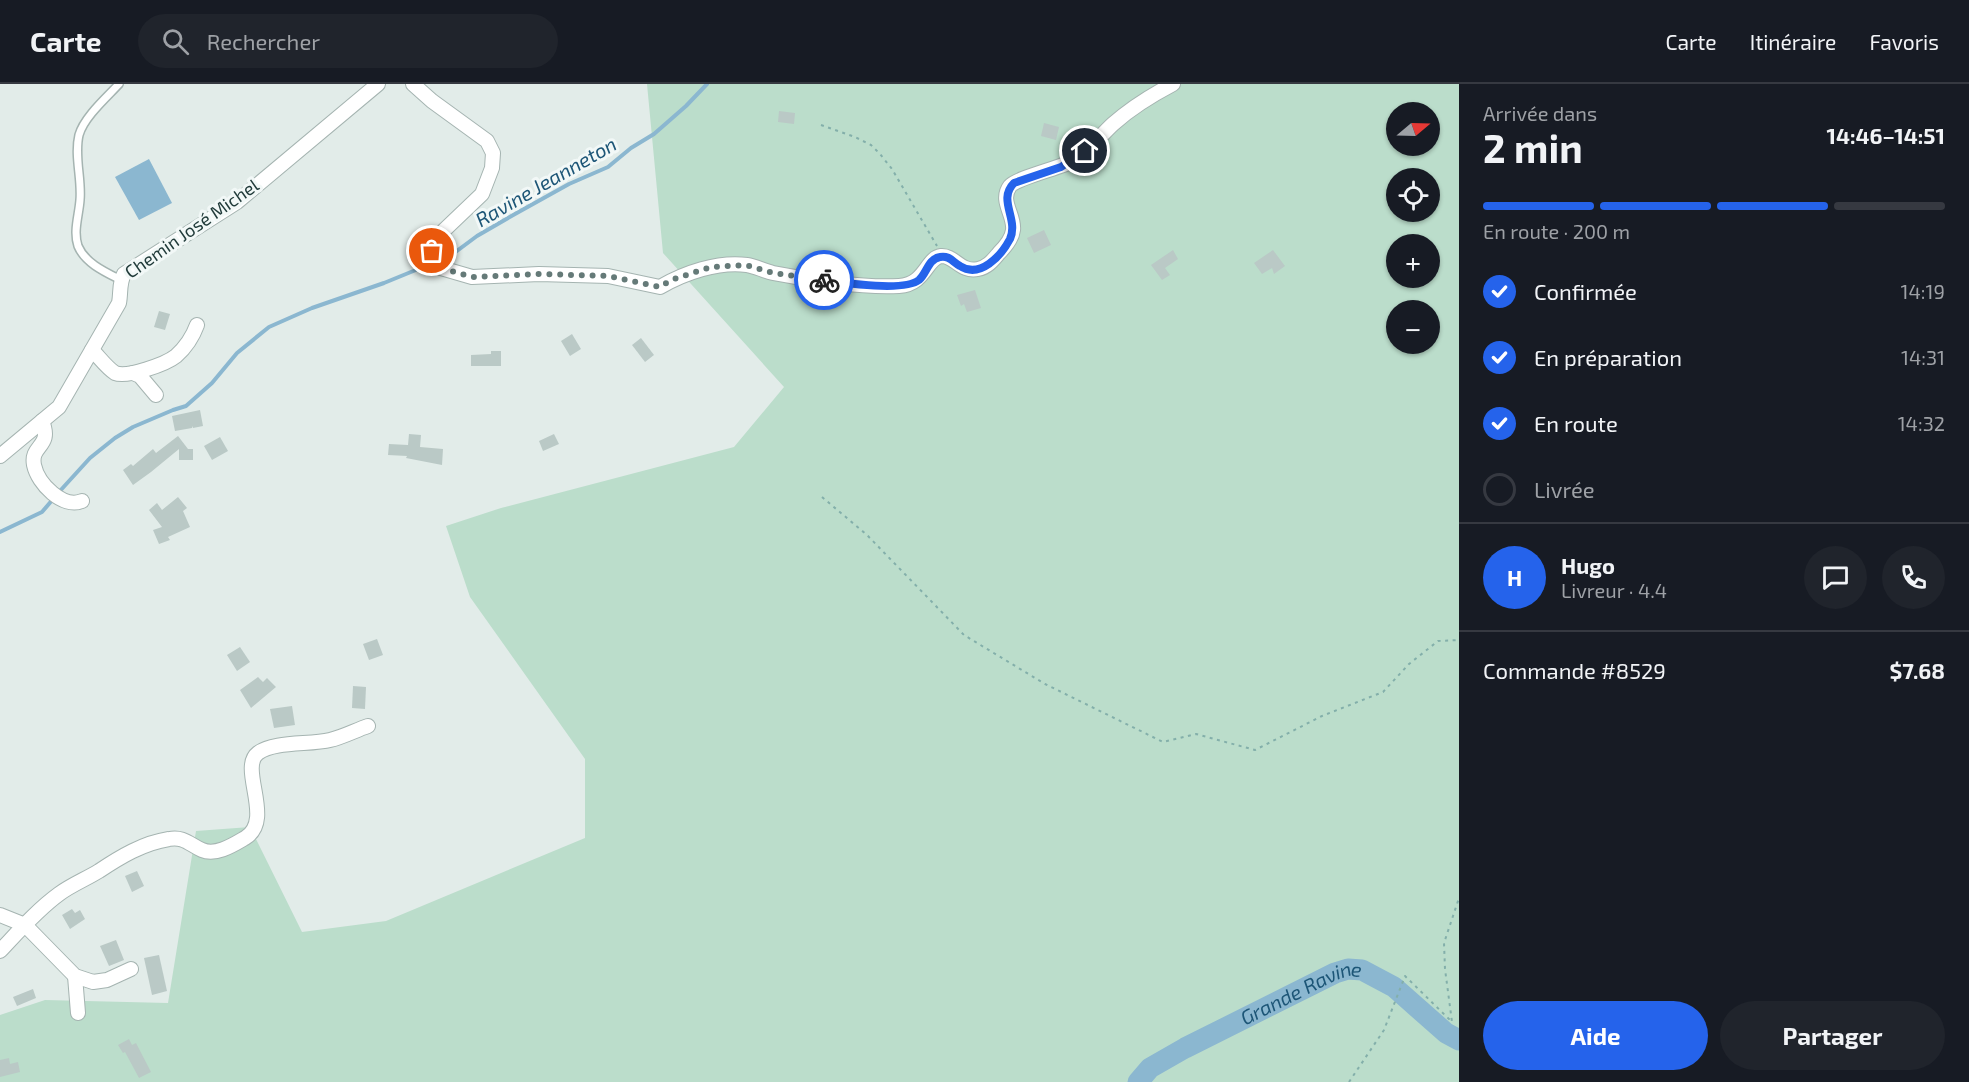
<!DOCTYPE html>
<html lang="fr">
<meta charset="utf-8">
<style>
:root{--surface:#171b24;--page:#20242c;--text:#f1f3f6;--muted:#9ea1a6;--line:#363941;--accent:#2563eb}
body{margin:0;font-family:"Exo 2",sans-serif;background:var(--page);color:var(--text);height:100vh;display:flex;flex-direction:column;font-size:22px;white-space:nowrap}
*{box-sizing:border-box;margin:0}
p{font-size:20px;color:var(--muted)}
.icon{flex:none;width:33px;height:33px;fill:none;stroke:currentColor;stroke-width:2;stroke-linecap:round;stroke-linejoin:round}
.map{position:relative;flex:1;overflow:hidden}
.drawer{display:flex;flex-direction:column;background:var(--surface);width:510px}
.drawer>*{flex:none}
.needle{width:39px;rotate:71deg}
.controls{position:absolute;left:1386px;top:18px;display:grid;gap:12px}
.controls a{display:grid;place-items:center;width:54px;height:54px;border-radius:50%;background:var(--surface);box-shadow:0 2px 4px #0004;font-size:30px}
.pin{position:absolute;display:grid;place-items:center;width:51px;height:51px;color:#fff;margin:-26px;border:3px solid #fff;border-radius:50%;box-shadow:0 2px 6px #0007}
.courier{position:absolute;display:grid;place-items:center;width:60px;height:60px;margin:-30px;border:4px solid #2563eb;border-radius:50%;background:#fff;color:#222;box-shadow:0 2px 8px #0007}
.overview em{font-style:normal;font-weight:700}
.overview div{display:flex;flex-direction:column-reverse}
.overview{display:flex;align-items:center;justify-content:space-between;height:102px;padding:0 24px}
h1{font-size:39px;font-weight:700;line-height:45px}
.bar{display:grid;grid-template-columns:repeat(4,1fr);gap:9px 6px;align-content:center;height:72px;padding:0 24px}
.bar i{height:8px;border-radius:4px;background:var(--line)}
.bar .active{background:var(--accent)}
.bar p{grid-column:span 4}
.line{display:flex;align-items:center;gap:15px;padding:0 24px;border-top:2px solid var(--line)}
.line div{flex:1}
.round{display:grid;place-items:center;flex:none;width:63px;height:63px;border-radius:32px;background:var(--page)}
ol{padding:0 24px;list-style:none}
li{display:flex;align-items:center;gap:18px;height:66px}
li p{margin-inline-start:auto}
li .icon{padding:6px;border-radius:50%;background:var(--accent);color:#fff;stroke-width:4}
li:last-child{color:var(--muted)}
li i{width:33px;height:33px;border:3px solid var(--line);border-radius:50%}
.primary-button{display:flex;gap:12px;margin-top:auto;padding:12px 24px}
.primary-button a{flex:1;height:69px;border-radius:36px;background:var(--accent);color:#fff;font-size:24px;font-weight:700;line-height:69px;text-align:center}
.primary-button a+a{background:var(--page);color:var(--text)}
header{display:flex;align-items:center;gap:36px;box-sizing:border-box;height:84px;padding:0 30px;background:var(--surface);border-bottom:2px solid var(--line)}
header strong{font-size:28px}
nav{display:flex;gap:33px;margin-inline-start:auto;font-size:21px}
.search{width:420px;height:54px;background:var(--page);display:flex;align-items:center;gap:15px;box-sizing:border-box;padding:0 21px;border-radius:33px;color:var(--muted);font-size:22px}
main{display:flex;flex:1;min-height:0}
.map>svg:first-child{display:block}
.green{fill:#bbddcb;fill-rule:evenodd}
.water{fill:#8bb7d0}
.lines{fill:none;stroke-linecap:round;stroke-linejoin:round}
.stream{stroke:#8bb7d0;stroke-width:4}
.river{stroke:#8bb7d0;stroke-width:21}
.building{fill:#bac9c6}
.lane-casing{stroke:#a5b4b1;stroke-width:10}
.street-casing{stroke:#a5b4b1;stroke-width:16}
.path{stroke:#83afaa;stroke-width:2;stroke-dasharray:3 4.5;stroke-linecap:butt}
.lane{stroke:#fff;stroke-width:7}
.street{stroke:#fff;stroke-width:14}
.done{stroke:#657a78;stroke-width:6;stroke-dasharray:0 10.8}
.route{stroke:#2563eb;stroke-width:8}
.labels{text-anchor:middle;stroke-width:6;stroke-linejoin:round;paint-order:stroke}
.street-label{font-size:18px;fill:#223c3b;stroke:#f2f8f7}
.water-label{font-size:20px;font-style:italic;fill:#1d5677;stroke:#f2f8f7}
</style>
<header>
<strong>Carte</strong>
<div class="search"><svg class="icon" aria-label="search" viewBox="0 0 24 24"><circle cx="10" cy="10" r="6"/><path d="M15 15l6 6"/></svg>Rechercher</div>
<nav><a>Carte</a><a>Itinéraire</a><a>Favoris</a></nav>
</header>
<main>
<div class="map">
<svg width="1459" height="998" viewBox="0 0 1459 998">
<rect width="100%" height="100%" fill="#e2ece9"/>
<path class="green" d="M647 0H1459V998H0V931L45 916 168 919 196 747 250 743 302 848 386 837 585 754V675L470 513 446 442 501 424 734 363 784 303 663 169ZM1396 28H1430V62H1396ZM1396 94H1430V128H1396ZM1396 160H1430V194H1396ZM1396 226H1430V260H1396Z"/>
<path class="water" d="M149 75 172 119 139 136 115 93Z"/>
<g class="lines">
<g class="stream">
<path d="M59 408 90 374 115 354 133 343 173 326 186 322 212 299 237 269 269 243 312 224 384 199 450 172 477 152 515 130 569 100 608 83 631 64 654 50 686 22 707 0"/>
<path d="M0 448 42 428 54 414"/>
</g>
<path class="river" id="s1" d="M1138 998 1150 984 1185 964 1335 889 1348 885 1362 886 1394 903 1446 949 1459 956"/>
</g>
<g class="building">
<path d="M779 27 795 29 794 40 778 38Z"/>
<path d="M1044 39 1059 43 1056 56 1041 52Z"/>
<path d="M1044 146 1051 161 1034 169 1027 154Z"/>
<path d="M1173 166 1178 175 1165 184 1170 191 1162 196 1151 181Z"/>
<path d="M1273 166 1285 182 1274 190 1272 184 1262 190 1254 179Z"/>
<path d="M975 206 981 224 967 228 964 220 961 222 957 211Z"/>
<path d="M159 227 170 230 165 246 154 243Z"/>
<path d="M572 250 581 265 570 272 561 257Z"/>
<path d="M641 254 654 271 645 278 632 261Z"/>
<path d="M491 267H501V282H471V271L491 270Z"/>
<path d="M200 326 203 342 193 344 192 342V344L175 347 172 332Z"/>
<path d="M409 350 421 351 420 363 443 365 442 381 406 374 407 372 388 371 389 360 408 361Z"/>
<path d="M554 350 559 360 543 367 539 357Z"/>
<path d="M178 352 188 365H193V376H179V365L151 388 133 401 123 386 131 380 133 382 153 365 156 369Z"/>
<path d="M220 353 228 367 212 376 204 362Z"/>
<path d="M178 413 187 424 183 427 190 443 168 453 170 456 159 460 153 446 162 443 149 426 157 419 162 426Z"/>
<path d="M377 555 383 571 369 576 363 560Z"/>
<path d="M240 563 250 578 237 587 227 571Z"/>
<path d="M258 593 263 598 267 594 276 603 251 624 240 606Z"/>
<path d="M353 602 366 603 365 625 352 624Z"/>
<path d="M292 622 295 641 274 644 270 625Z"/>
<path d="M137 787 144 802 132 808 125 792Z"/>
<path d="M72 825 75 829 80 826 85 835 70 845 62 831Z"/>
<path d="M116 856 124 876 109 882 100 862Z"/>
<path d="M159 871 167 907 152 911 144 874Z"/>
<path d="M33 905 36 914 17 922 13 913Z"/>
<path d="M129 955 132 961 136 959 151 988 139 994 125 968 123 969 118 961Z"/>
<path d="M9 974 10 980 18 978 20 988 0 993V976Z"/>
</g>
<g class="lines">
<defs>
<path id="lane" d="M119 0C107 13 84 33 79 51 74 72 82 95 80 116 79 131 73 147 78 162 85 179 105 188 121 196"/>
<g id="street">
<path d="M413 0 432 17 487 57 493 69 492 84 482 110 438 152 431 167 434 176 441 184 472 193 539 190 608 192 660 203C684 189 718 177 747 181 755 182 764 187 773 189 808 196 863 204 899 202 926 200 926 174 941 172 954 171 961 189 978 185 988 183 993 176 999 169 1005 163 1012 155 1013 146 1015 131 999 117 1010 102 1017 94 1059 84 1073 77 1088 68 1100 52 1113 40 1131 24 1152 11 1173 0"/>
<path d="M92 266C99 273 107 284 115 289 127 294 166 280 176 272 185 264 193 252 197 241"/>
<path d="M133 289 140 292 156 311"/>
<path d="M42 337C53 364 30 360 34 381 38 400 63 425 82 417"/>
<path d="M0 372 59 323 119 219C121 209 119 199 124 190L237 118 378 0"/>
<path d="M0 831 25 841 75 892 93 898 107 896 131 885"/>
<path d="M0 867C18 848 37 826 59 810 71 801 86 795 99 787 120 773 143 759 169 755 184 752 190 761 202 766 216 772 233 761 245 754 275 736 238 684 258 669 274 657 310 661 330 656 343 653 356 646 368 642"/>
<path d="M75 892 78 929"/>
</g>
</defs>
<use href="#lane" class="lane-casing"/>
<use href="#street" class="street-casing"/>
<g class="path">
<path d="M821 41 855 53 871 61 880 70 892 85 937 162"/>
<path d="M822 413 867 451 964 551 1045 600 1163 658 1196 650 1255 666 1322 632 1383 608 1409 580 1438 557 1459 556"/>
<path d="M1349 998 1384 946 1405 892 1452 938 1445 885 1444 859 1459 814"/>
</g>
<use href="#lane" class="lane"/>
<use href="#street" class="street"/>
</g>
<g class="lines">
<path class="done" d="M432 167 434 176 441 184 472 193 539 190 608 192 660 203 671 196 711 183 746 181 773 189 824 196"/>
<path class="route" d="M824 196C844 199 904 208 919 196 927 189 928 175 940 173 949 171 953 178 960 182 980 195 1001 172 1010 155 1019 135 997 116 1014 99L1061 83 1085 67"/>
</g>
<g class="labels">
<g class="street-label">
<text transform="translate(192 145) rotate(-35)" y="6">Chemin José Michel</text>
</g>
<g class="water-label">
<text transform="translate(546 98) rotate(-30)" y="7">Ravine Jeanneton</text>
<text dy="7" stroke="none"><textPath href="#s1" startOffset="188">Grande Ravine</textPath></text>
</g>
</g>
</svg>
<div class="controls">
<a><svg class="needle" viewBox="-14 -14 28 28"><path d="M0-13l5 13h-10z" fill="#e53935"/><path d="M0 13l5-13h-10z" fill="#9ea1a6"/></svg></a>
<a><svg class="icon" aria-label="locate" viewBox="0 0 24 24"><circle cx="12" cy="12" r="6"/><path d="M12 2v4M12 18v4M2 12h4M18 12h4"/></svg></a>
<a>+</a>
<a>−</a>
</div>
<div class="pin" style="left:432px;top:167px;background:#ea580c"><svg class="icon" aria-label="bag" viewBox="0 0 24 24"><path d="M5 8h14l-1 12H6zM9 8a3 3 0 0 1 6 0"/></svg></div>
<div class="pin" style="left:1085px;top:67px;background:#1f2937"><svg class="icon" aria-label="home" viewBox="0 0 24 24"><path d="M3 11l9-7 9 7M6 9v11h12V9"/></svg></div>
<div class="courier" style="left:824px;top:196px"><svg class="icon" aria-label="bike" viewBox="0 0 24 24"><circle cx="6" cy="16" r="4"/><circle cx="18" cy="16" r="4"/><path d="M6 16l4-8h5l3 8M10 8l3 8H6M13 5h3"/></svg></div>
</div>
<section class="drawer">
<div class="overview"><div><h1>2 min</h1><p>Arrivée dans</p></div><em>14:46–14:51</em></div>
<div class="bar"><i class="active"></i><i class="active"></i><i class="active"></i><i></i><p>En route · 200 m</p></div>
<ol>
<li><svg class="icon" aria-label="check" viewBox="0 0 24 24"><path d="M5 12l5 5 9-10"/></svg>Confirmée<p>14:19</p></li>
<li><svg class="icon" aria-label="check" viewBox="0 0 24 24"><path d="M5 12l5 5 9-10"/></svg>En préparation<p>14:31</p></li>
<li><svg class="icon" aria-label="check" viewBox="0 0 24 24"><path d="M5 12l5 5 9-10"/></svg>En route<p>14:32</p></li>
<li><i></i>Livrée</li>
</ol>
<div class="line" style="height:108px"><b class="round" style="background:var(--accent);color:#fff">H</b><div><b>Hugo</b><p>Livreur · 4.4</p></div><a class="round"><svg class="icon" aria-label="chat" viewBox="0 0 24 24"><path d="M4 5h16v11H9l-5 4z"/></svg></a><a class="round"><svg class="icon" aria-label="phone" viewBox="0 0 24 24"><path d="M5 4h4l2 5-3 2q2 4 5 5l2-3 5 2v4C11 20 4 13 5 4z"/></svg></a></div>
<div class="line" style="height:78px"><div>Commande #8529</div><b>$7.68</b></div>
<div class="primary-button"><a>Aide</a><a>Partager</a></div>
</section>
</main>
